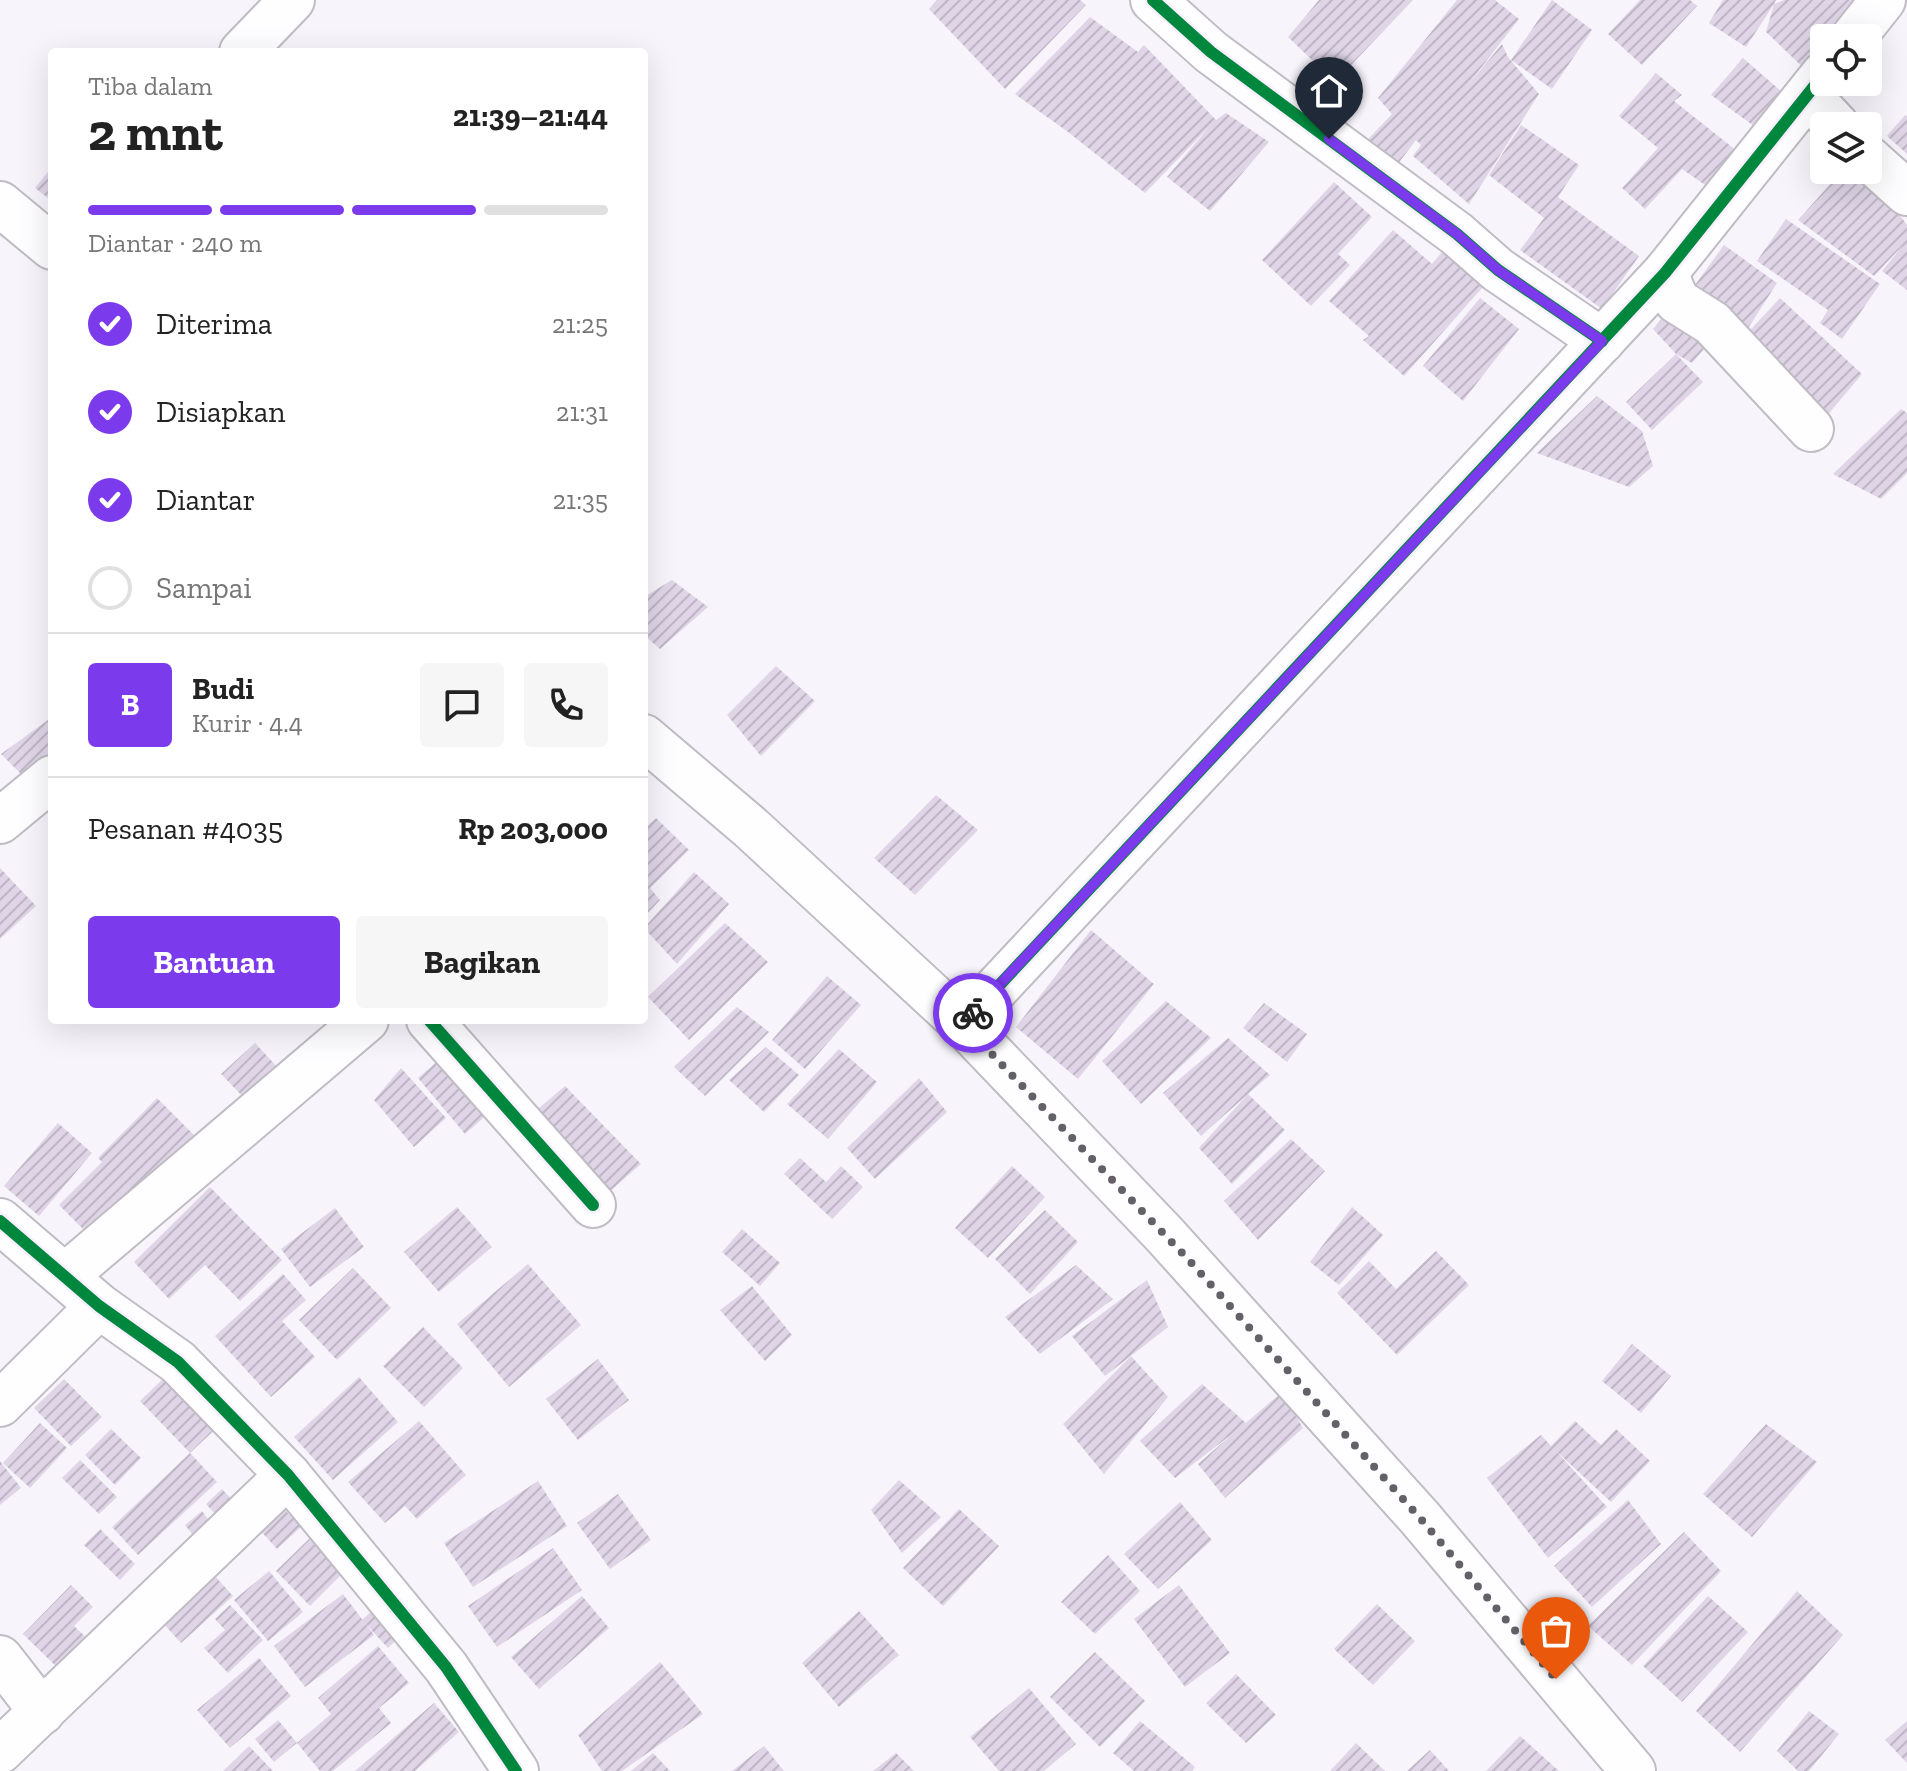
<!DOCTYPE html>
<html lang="id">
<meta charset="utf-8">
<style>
:root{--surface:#fff;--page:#f6f6f6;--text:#222;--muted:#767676;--line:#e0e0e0;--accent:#7c3aed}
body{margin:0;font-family:"Zilla Slab",serif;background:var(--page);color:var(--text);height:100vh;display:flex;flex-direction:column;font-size:30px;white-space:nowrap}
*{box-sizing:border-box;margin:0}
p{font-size:26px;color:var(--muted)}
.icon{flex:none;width:44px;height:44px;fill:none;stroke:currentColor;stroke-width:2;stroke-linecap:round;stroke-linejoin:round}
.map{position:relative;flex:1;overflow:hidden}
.side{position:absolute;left:48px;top:48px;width:600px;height:976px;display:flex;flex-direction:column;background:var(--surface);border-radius:8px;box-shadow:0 8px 32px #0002}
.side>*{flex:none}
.buttons{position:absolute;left:1810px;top:24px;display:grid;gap:16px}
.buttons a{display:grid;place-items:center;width:72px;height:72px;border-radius:8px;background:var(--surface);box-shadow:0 8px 32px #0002;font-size:40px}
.pin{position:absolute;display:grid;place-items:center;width:68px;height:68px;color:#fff;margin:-82px -34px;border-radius:50% 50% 50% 0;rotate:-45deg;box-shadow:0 0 8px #0007}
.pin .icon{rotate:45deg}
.courier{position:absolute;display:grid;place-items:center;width:80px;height:80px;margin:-40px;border:6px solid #7c3aed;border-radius:50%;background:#fff;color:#222;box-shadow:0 2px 10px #0007}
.headline em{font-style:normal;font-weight:700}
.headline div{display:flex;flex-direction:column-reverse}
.headline{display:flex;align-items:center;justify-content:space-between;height:136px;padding:0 40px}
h1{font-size:52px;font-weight:700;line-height:60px}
.bar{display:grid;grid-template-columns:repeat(4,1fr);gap:12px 8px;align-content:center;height:96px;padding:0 40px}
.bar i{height:10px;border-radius:6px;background:var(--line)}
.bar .current{background:var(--accent)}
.bar p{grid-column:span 4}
.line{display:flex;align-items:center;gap:20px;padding:0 40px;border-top:2px solid var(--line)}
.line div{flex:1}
.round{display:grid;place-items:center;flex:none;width:84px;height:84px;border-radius:8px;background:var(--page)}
ol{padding:0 40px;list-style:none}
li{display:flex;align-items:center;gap:24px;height:88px}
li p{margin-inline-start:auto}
li .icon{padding:8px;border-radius:50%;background:var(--accent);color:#fff;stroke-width:4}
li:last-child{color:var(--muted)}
li i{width:44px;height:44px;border:4px solid var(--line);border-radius:50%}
.button{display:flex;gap:16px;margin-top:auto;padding:16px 40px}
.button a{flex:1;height:92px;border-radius:8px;background:var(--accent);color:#fff;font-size:32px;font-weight:700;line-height:92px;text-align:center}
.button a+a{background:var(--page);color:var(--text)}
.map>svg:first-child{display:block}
.building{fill:url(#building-hatch)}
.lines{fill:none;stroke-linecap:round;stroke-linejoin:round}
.minor-casing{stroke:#c0bcc3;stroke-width:48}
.major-casing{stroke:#c0bcc3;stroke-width:48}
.minor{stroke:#fefdff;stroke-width:44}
.major{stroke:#fefdff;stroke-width:44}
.cycleway-casing{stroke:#f9f0ff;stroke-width:17}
.cycleway{stroke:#00873e;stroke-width:12}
.done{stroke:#646067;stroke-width:8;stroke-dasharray:0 14.4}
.route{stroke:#7c3aed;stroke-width:10}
</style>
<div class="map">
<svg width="1907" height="1771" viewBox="0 0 1907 1771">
<defs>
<pattern id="building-hatch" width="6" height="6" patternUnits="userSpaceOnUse" patternTransform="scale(2)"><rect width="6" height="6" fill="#dfd5e7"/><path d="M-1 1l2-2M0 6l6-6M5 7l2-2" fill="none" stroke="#beb6c5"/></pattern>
</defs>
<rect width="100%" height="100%" fill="#f8f4fc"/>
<g class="building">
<path d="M937 0H1080L1086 5 1005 89 929 9Z"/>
<path d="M1319 0H1413L1335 82 1288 37Z"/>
<path d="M1457 0H1495L1519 19 1467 86 1502 44 1508 57 1539 94 1469 204 1413 156 1421 145 1416 140 1385 181 1352 156 1392 114 1378 98Z"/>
<path d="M1552 0 1592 30 1552 89 1511 60Z"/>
<path d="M1640 0H1690L1697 6 1642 65 1608 34Z"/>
<path d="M1723 0H1776L1774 4 1784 0H1883L1835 38H1824V52L1808 72 1766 32 1774 4 1746 47 1709 23Z"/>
<path d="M1090 17 1138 52 1144 45 1216 120 1226 113 1269 142 1210 211 1167 177 1209 127 1145 193 1068 132 1015 94Z"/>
<path d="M1743 58 1798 106 1772 139 1711 95Z"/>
<path d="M1656 73 1682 95 1674 101 1737 151 1708 187 1682 169 1645 209 1622 188 1658 148 1619 116Z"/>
<path d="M1905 115 1907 116V154L1887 136Z"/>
<path d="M1521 125 1579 165 1558 197 1639 256 1602 309 1520 250 1544 218 1489 175Z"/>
<path d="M52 167V201L35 188Z"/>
<path d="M1843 170H1866L1907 225V290L1882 271 1904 244 1874 276 1798 220Z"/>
<path d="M1334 182 1372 217 1338 254 1350 265 1311 306 1262 260Z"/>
<path d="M1786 219 1880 284 1842 339 1820 323 1828 310 1757 261Z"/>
<path d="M1393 230 1432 264 1457 234 1498 270 1404 376 1363 340 1369 336 1329 301Z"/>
<path d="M1724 245 1777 283 1740 341 1780 298 1862 374 1825 418 1712 323 1730 310 1695 285Z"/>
<path d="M1480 298 1519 329 1463 401 1423 366Z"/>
<path d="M1677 301 1716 335 1692 363 1676 354 1653 329Z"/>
<path d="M1676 354 1703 382 1652 430 1626 402Z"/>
<path d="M1597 396 1642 431 1653 466 1629 487 1537 453Z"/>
<path d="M1901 409 1907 413V473L1881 499 1833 474Z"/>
<path d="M672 580 708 607 660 649 644 635V597Z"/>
<path d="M776 666 815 701 761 756 727 715Z"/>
<path d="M52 717V769L30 783 1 754Z"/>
<path d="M936 795 978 830 915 895 874 858Z"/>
<path d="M656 818 689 850 650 888 660 900 644 917V829Z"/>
<path d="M0 868 36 906 0 939Z"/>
<path d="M694 872 729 904 677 964 644 928Z"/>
<path d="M725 923 768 962 689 1040 648 997Z"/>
<path d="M1091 930 1154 984 1078 1079 1016 1027Z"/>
<path d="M827 976 861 1005 805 1069 772 1040Z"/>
<path d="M1166 1001 1211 1038 1141 1104 1102 1061Z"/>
<path d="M1264 1003 1307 1034 1287 1062 1243 1028Z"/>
<path d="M737 1007 769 1032 705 1096 674 1067Z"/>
<path d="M1228 1038 1270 1075 1248 1094 1285 1130 1232 1184 1199 1148 1248 1094 1201 1136 1163 1093Z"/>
<path d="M255 1043 279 1069 246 1100 221 1074Z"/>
<path d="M766 1047 799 1075 764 1112 729 1080Z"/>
<path d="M839 1049 877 1082 828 1139 787 1104Z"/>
<path d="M449 1051 497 1106 465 1134 418 1078Z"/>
<path d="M401 1068 446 1118 414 1147 374 1100Z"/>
<path d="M919 1078 947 1112 875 1179 847 1148Z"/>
<path d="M565 1086 641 1164 600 1200 526 1119Z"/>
<path d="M157 1098 196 1137 93 1239 59 1205 102 1162 98 1158Z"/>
<path d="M58 1123 92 1153 39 1216 4 1186Z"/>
<path d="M1291 1139 1325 1171 1258 1240 1224 1201Z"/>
<path d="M800 1158 826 1182 841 1166 863 1187 832 1219 784 1174Z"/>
<path d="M1012 1166 1045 1197 988 1258 955 1228Z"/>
<path d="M210 1187 282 1260 240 1301 205 1265 169 1299 134 1262Z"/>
<path d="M457 1207 492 1247 439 1292 404 1252Z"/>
<path d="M1352 1207 1383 1235 1339 1285 1310 1262Z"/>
<path d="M335 1208 364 1247 310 1287 281 1249Z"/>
<path d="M1045 1210 1078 1242 1030 1294 995 1259Z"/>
<path d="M742 1229 780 1263 760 1286 722 1252Z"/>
<path d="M1436 1251 1469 1285 1397 1355 1337 1293 1369 1261 1396 1289Z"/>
<path d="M528 1264 581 1325 509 1387 457 1324Z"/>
<path d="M1076 1265 1113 1299 1040 1354 1005 1317Z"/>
<path d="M353 1268 391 1308 337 1360 299 1320Z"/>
<path d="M283 1274 306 1300 282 1321 315 1357 271 1397 215 1336Z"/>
<path d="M1147 1280 1168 1327 1105 1376 1072 1336Z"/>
<path d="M752 1286 792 1335 765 1361 720 1310Z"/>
<path d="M423 1327 463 1368 424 1407 383 1366Z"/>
<path d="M1632 1344 1671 1376 1641 1413 1602 1381Z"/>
<path d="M1131 1356 1168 1397 1104 1474 1063 1424Z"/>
<path d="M598 1359 629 1400 578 1440 546 1399Z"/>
<path d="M173 1369 223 1422 190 1453 140 1401Z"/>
<path d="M359 1377 398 1422 333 1480 294 1437Z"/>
<path d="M64 1379 102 1417 71 1446 34 1408Z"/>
<path d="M1202 1384 1246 1423 1282 1392 1303 1428 1225 1498 1198 1464 1236 1431 1175 1478 1140 1441Z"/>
<path d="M419 1421 466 1475 417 1519 405 1506 385 1523 348 1482Z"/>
<path d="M1575 1421 1601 1445 1616 1429 1650 1461 1611 1502 1556 1451 1607 1507 1548 1558 1487 1478 1541 1435 1551 1446Z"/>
<path d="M40 1423 67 1448 30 1488 3 1463Z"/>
<path d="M1766 1424 1817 1462 1752 1537 1703 1494Z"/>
<path d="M111 1429 141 1458 115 1485 85 1455Z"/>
<path d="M190 1453 217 1482 138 1555 112 1527Z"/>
<path d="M80 1460 117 1497 99 1514 62 1478Z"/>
<path d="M0 1461 21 1488 0 1505Z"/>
<path d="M899 1480 941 1517 902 1553 871 1510Z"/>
<path d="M538 1481 567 1526 473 1587 444 1543Z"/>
<path d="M222 1489 244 1513 227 1527 206 1504Z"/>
<path d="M618 1494 651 1540 610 1569 577 1523Z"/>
<path d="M273 1497 301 1527 277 1549 250 1519Z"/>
<path d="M1628 1500 1661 1544 1592 1607 1554 1566Z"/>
<path d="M1180 1502 1212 1540 1158 1589 1124 1554Z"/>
<path d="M959 1509 999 1546 943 1606 903 1568Z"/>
<path d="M202 1511 219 1534 202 1547 185 1525Z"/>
<path d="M100 1529 135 1564 120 1580 84 1545Z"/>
<path d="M1684 1532 1721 1571 1632 1665 1588 1626Z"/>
<path d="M311 1537 345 1571 310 1606 276 1571Z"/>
<path d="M553 1548 582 1590 497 1647 468 1606Z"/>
<path d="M1108 1555 1140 1591 1095 1634 1061 1602Z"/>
<path d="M203 1563 233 1596 181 1643 151 1610Z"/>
<path d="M269 1571 303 1612 268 1641 234 1600Z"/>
<path d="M71 1585 93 1607 74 1626 97 1648 68 1678 23 1634Z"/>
<path d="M1179 1585 1230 1653 1185 1687 1134 1619Z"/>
<path d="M1797 1591 1843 1635 1740 1752 1696 1711Z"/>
<path d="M343 1594 374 1635 305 1687 274 1646Z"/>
<path d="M582 1596 609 1628 539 1689 511 1657Z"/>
<path d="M1708 1596 1748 1632 1682 1702 1643 1666Z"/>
<path d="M381 1602 407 1630 388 1648 362 1620Z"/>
<path d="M1377 1604 1415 1641 1373 1685 1334 1649Z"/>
<path d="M230 1605 263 1640 228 1673 204 1648 225 1630 215 1619Z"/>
<path d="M859 1611 899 1655 839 1707 802 1663Z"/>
<path d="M378 1646 409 1683 379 1708 391 1723 333 1771H320L297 1743 331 1714 318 1698Z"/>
<path d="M1095 1652 1145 1701 1100 1747 1050 1697Z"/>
<path d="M259 1658 291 1696 230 1748 197 1710Z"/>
<path d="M660 1662 703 1714 622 1771H602L578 1735Z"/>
<path d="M1236 1674 1276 1715 1246 1743 1206 1703Z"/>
<path d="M1029 1688 1076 1744 1044 1771H999L970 1737Z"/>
<path d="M434 1703 459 1732 415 1771H355Z"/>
<path d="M1809 1711 1839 1734 1809 1771H1798L1777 1751Z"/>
<path d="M278 1720 297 1743 274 1762 255 1739Z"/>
<path d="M1140 1721 1195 1767 1192 1771H1134L1113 1753Z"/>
<path d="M1907 1721V1763L1885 1740Z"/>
<path d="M1520 1736 1559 1771H1486Z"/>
<path d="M1356 1743 1385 1771H1330Z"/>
<path d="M249 1746 273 1771H223Z"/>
<path d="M764 1746 784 1771H732Z"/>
<path d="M1430 1750 1449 1771H1407Z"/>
<path d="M653 1753 670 1771H631Z"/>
<path d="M896 1753 914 1771H873Z"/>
</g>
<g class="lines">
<defs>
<g id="minor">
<path d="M1153 0 1211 52 1457 234 1498 270 1602 341"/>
<path d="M1853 38 1883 0"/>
<path d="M242 52 292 0"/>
<path d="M1808 95 1837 126"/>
<path d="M1868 158 1907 193"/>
<path d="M1665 273 1677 301 1712 323 1811 429"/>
<path d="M0 821 52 778"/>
<path d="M429 1020 593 1205"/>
<path d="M963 1024 1665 273 1824 74"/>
<path d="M0 1221 99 1306 178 1362 288 1475 446 1667 516 1771"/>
<path d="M65 1276 366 1020"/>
<path d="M0 1404 99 1306"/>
<path d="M0 1658 42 1712"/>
<path d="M0 1751 288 1475"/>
</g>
<g id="major">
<path d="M0 204 52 247"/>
<path d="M644 737 751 828 963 1024 1164 1234 1420 1518 1633 1771"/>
</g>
</defs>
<use href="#minor" class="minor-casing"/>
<use href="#major" class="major-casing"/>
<use href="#minor" class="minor"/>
<use href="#major" class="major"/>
<defs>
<g id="cycleway">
<path d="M1153 0 1211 52 1457 234 1498 270 1602 341"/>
<path d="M429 1020 593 1205"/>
<path d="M963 1024 1665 273 1824 74"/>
<path d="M0 1221 99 1306 178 1362 288 1475 446 1667 516 1771"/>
</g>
</defs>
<use href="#cycleway" class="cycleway-casing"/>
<use href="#cycleway" class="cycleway"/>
</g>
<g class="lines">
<path class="done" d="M973 1013 963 1024 1186 1257 1420 1518 1556 1679"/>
<path class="route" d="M973 1013 1602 341 1498 270 1457 234 1329 139"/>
</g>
</svg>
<div class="buttons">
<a><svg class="icon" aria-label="locate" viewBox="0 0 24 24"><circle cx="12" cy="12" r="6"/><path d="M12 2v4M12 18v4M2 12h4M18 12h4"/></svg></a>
<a><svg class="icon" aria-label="layers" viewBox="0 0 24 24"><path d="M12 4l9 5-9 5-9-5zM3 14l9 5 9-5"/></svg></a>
</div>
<div class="pin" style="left:1556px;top:1679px;background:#ea580c"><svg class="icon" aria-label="bag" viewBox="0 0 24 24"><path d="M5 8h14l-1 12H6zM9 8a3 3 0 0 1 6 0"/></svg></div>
<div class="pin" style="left:1329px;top:139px;background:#1f2937"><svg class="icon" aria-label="home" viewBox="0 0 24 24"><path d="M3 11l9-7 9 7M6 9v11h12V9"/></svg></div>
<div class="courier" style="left:973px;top:1013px"><svg class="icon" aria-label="bike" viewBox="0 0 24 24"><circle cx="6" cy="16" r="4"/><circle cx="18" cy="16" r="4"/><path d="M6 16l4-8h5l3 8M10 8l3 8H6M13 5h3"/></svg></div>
<section class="side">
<div class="headline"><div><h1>2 mnt</h1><p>Tiba dalam</p></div><em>21:39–21:44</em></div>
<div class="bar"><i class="current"></i><i class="current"></i><i class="current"></i><i></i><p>Diantar · 240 m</p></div>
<ol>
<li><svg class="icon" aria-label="check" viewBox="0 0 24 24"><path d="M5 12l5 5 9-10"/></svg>Diterima<p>21:25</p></li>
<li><svg class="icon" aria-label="check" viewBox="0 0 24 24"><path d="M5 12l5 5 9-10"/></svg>Disiapkan<p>21:31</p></li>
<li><svg class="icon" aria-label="check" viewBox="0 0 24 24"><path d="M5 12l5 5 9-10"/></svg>Diantar<p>21:35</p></li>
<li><i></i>Sampai</li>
</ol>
<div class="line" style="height:144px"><b class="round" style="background:var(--accent);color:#fff">B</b><div><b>Budi</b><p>Kurir · 4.4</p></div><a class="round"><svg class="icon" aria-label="chat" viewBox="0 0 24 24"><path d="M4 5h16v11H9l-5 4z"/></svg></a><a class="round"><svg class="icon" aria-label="phone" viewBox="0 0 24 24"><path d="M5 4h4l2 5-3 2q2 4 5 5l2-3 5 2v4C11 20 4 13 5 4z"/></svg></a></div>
<div class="line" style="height:104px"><div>Pesanan #4035</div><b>Rp 203,000</b></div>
<div class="button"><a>Bantuan</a><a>Bagikan</a></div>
</section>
</div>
